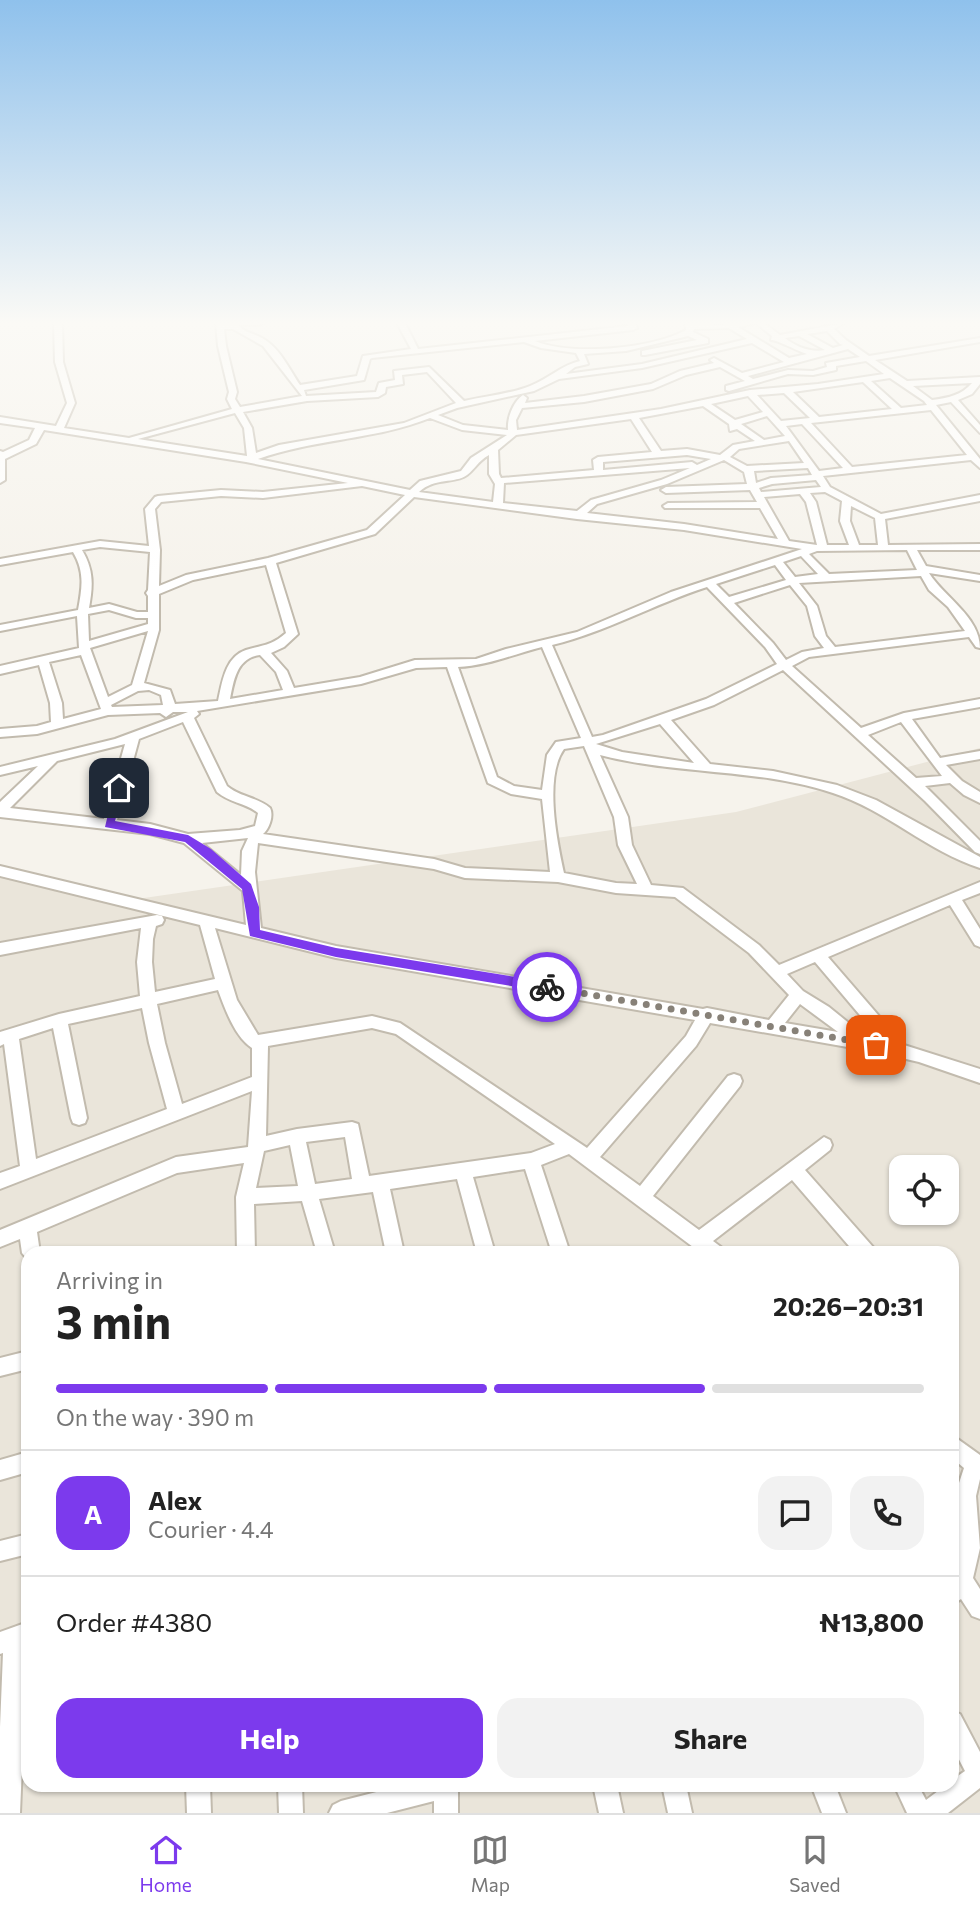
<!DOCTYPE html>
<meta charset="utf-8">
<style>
:root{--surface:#fff;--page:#f2f2f2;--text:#222;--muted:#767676;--line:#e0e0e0;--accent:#7c3aed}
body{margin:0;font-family:Commissioner,sans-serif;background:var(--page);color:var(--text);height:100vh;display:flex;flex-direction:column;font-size:26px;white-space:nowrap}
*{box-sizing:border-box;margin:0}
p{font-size:23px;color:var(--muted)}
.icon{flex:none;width:38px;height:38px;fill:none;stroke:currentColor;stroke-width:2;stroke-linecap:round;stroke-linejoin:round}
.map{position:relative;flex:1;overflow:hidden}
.details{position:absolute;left:21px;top:1246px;width:938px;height:546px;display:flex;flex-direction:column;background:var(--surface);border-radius:21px;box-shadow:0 2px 5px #0004}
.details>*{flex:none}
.tools{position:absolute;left:889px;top:1155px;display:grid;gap:14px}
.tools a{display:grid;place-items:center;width:70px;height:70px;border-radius:14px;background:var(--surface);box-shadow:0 2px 5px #0004;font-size:35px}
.pin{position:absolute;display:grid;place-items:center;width:60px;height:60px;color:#fff;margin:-30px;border-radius:14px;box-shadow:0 4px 10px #0006}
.courier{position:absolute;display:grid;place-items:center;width:70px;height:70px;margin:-35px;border:5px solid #7c3aed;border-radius:50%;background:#fff;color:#222;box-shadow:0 2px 9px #0007}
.head em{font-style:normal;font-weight:700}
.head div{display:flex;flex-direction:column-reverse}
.head{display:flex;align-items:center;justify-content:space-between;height:119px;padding:0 35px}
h1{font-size:46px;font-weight:700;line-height:52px}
.bar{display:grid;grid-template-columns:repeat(4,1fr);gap:10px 7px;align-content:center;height:84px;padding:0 35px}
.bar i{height:9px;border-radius:5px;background:var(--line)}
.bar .selected{background:var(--accent)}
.bar p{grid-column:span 4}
.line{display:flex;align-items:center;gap:18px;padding:0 35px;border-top:2px solid var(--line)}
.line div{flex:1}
.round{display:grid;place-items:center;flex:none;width:74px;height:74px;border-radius:21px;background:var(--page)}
.cta{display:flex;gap:14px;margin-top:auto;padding:14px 35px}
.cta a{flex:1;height:80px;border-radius:21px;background:var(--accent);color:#fff;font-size:28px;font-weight:700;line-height:80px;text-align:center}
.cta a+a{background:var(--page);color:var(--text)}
.tabs{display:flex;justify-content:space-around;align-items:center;height:98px;border-top:2px solid var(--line);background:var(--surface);font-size:19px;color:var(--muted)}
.tabs a{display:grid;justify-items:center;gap:4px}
.tabs .selected{color:var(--accent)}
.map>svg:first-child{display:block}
.residential{fill:#eae5da;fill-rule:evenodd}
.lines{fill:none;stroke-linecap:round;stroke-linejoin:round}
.minor-casing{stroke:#c2bbae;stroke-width:4}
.minor{fill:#fff;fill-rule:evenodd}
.route{fill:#7c3aed}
.done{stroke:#878178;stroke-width:7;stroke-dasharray:0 12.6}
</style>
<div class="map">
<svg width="980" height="1813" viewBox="0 0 980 1813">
<rect width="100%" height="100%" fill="#f6f3ec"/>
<path class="residential" d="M980 748V1813H0V874L137 899 736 812ZM901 1167H947V1213H901ZM28 1253H952V1785H28Z"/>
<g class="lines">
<defs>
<g id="minor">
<path d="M54 323H62L63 362 75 403 64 428 129 438 232 409 227 399 229 392 218 346 216 323H263L259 325H238C245 333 253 333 262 338 280 348 289 369 300 385L357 376 363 356 411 349 397 323H405L418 349 628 326 627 323H635L637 328 633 330 535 341C572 356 651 349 686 330L685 323 723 325 722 323H756L738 327 789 358 807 354C797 351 778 340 771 340L772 336 756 323H764L780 335 844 323 834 329 846 340 869 356 980 338V342L875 360 907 381 980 377V384L972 394 958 400 980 425V433L951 402 936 405 980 459V468L971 460 823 476 830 487 881 514 980 495V501L885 519 888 545 980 544V550H917L926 566 980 575V581L929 573C944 597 980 617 980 648L976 647 969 637 809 657 792 666 861 728 904 713 980 699V707L912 719 940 758 980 751V759L946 765 962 781 980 792V803L964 795 950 783 925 786 980 841V854L975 852 925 801 783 670 714 705 671 720 710 764 773 771 837 785 876 800 980 857V868C927 851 886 810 833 793 758 768 676 775 600 755L628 817 632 845 651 885 683 888 759 945 779 965 980 882V893L962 900 980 929V947L975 945 950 905 828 957 904 1045 980 1069V1083L919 1062 876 1052 710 1023 696 1046 600 1157 640 1186 728 1076 734 1074 740 1076 742 1081 740 1086 653 1196 699 1230 824 1137 830 1140 832 1145 830 1150 805 1170 873 1247 876 1253H855L792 1180 713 1241 721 1247 724 1253H701L569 1154 541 1165 570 1253H552L525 1169 473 1177 495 1253H477L457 1179 390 1189 404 1253H386L373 1192 319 1199 335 1253H317L302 1201 254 1204 255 1253H237L236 1197 244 1163 177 1173 37 1232 40 1253H28V1260L22 1253 20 1239 0 1247V1230L176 1157 248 1147 252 1091 0 1189V1173L20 1166 4 1044 0 1046V1032L59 1014 140 996 137 962 141 928 0 955V943L157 915 162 916 164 920 162 924 156 926 153 939 152 962 155 992 215 979 200 925 0 876V866L246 925 243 891 184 843 150 834 0 817V802L38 766 0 775V767L115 739 188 712H173L166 717 160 713 108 715 37 734 0 737V729L37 726 51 722 50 703 39 665 0 674V666L79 648 77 616 0 631V625L78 610C82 588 85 572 73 552L0 565V559L100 541 149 546 145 509 155 497 158 496 221 490 263 492 348 483 246 462 44 430 36 444 5 459V480L0 483V451L3 452 29 440 35 428 0 423V417L56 426 67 403 55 362ZM729 328 747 339 642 364 566 374 575 367 588 364 584 354 626 351 688 336 697 340 642 351V355H645L708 343V339L693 332 694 329ZM224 329H233L263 346 302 396 240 407 235 399 237 392 226 346ZM827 331 840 344 843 345 833 348 807 334ZM799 336 825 350C812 353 796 347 785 338ZM524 342 541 348 576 353 580 361C562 365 548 379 530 386 510 394 486 396 464 401L429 367 394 371 395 380 379 383 376 392 306 396 304 390 364 380 370 359 372 358ZM752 343 784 362 742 373 714 358 710 360 714 363 680 371 651 384 584 396 525 403 527 398 523 395C513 402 507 418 508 430L463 425 438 415 457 408 534 391 559 379 642 368ZM848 349 860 357 826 363 827 367 813 371 788 370 753 379 748 376ZM866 361 884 374 818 384 750 390 661 409 517 430 516 420 522 408 584 402 653 389 686 375 720 367 745 381 726 386V390L729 391 788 374 813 375 836 370V366ZM427 372 456 403 404 423 279 445 256 453 252 428 243 412 307 401 378 397 385 393 386 387 403 384 402 375ZM890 378 924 401 927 405 901 408 871 381ZM863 382 892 409 819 417 793 392ZM972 383C962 395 948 398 932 400L913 386ZM784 393 810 418 781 421 757 395ZM748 396 763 412 735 420 711 404ZM703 406 729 424 730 431 737 429 755 441 733 445 720 455 687 449 661 451 639 418ZM931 410 967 455 852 467 811 423ZM235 413 244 428 247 456 138 439ZM767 416 785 436 764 440 741 424ZM430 418 462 430 507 435 471 458 461 471 420 481 410 490 258 459C314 439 375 440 430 418ZM631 419 652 452 598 457 593 460 594 470 501 478 499 474 498 450 516 435ZM802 424 843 468 819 471 786 426ZM789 441 804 463 747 466 730 457 739 449ZM489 455V474L495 484 493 502 419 492C435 477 455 484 467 475 475 469 477 462 489 455ZM687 455 711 459 697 465 692 462 603 470V462ZM724 460 744 472 747 484 666 487 661 490 666 493 750 490 757 502 668 503 663 506 665 508H760L778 539 684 524 587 513 597 504 667 484ZM690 468 661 480 591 500 577 511 503 503 504 483ZM808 468 812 475 771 478 756 483 754 471ZM816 480 821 487 761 492 759 488 772 484ZM362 486 405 495 367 530 268 558 186 575 159 586 160 550 155 509 161 502 221 496 263 498ZM825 492 842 501 840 521 849 545H827L816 502 810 493ZM800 494 806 502 817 545 789 541 764 497ZM414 497 577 519 684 530 802 549 671 592 577 632 506 649 476 659 415 660 360 677 294 688 287 671 271 653 284 647 298 634 276 563 375 534ZM851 506 875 518 878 545H859L850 521ZM100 547 150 552 148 590 146 593 148 596V612H137L109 604 89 608C93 586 94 570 82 550ZM907 550 917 570 829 574 809 554 817 551ZM801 556 818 574 795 577 783 562ZM266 565 286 633C273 645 263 645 246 650 225 657 222 683 218 701L175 704 170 690 144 683 159 630V594L193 580ZM775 565 786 580 729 597 716 584ZM921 576 929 590 948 607 965 631 835 647 826 636 817 606 799 583ZM790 585 807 606 815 636 824 648 802 652 786 660 773 643 734 603ZM707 587 765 647 777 664 706 699 603 735 592 737 552 645C606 632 654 604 707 587ZM109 610 136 618H148V624L89 641 88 614ZM148 631 132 685 108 697 90 648ZM542 647 581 738 556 742 547 755 542 790 514 786 497 777 458 667C487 666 514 654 542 647ZM81 655 101 709 63 719 62 703 49 662ZM260 655 276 672 283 690 230 699C234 679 237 658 260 655ZM447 667 488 783 511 794 542 799 550 872 465 868 434 859 263 834C269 829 274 816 270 808 257 797 240 797 227 786L194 718 199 714 197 711 361 684 416 668ZM149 690 161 695 163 705 112 707 111 705 138 691ZM183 722 217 792C230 803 246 803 258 813L255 826 240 830 188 834 150 824 117 820 139 739ZM901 722 942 776 916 778 868 735ZM660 724 694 763 622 752 596 744ZM125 744 104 819 10 808 57 761ZM584 746 614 817 618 845 637 884 616 883 564 873C557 841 544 777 564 749ZM248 838 242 851 241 875 202 843ZM258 843 434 869 465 878 558 882 616 893 675 897 749 953 789 995 769 1020 707 1008 703 1009 336 946 261 928 255 872ZM215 928 336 958 695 1020 686 1036 587 1148 400 1023 372 1016 258 1035 237 1000ZM815 962 881 1040 866 1037 829 1007 803 991 787 974ZM218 990C225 1009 235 1037 252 1048V1077L182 1104 165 1043 157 1004ZM800 1004 838 1032 785 1023ZM142 1008 149 1043 167 1109 36 1159 19 1039 53 1028 71 1118 73 1123 79 1125 85 1123 87 1118 68 1024ZM372 1028 396 1034 555 1144 531 1153 369 1176 358 1124 352 1122 297 1129 266 1136 268 1046ZM345 1137 352 1179 315 1184 306 1142ZM290 1145 298 1186 256 1188 264 1151Z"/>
<path d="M28 1351V1369L0 1376V1358Z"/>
<path d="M952 1435 980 1455V1479L976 1496 980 1548 973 1578 980 1589V1619L972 1616 961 1599 952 1605V1576L956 1568 959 1548 956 1492 964 1468 952 1458Z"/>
<path d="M28 1452V1472L0 1480V1460Z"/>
<path d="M28 1534V1554L0 1561V1541Z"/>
<path d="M28 1622 20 1813H0V1727L3 1653 0 1654V1632Z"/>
<path d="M952 1711 960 1714 980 1752V1788L948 1813H907L894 1785H918L926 1800 946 1785H952V1780L965 1771 952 1746Z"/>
<path d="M186 1785H210L211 1813H187Z"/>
<path d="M278 1785H302L303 1813H279Z"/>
<path d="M404 1785H458V1813H434V1801L387 1813H329L333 1805 341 1801Z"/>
<path d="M593 1785H617L623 1813H599Z"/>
<path d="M662 1785H686L692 1813H668Z"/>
<path d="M811 1785H835L846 1813H822Z"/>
</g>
</defs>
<use href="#minor" class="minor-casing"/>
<use href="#minor" class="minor"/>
</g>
<linearGradient id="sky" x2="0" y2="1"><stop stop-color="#8fc1ec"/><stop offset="0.56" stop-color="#fbfaf6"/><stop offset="1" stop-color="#fbfaf6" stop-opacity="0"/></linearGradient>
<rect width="980" height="577" fill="url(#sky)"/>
<path class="route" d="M115 785 124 788 115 821 188 835 211 849 251 884 259 907 260 930 336 948 547 982 553 987 547 992 336 957 250 936 242 889 185 842 105 827Z"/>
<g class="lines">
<path class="done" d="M547 987 876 1045"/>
</g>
</svg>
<div class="tools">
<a><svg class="icon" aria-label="locate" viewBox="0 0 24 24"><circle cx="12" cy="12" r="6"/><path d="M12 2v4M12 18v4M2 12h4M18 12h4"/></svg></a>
</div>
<div class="pin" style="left:876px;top:1045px;background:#ea580c"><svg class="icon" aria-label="bag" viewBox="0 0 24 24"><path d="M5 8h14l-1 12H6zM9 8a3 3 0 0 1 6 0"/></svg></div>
<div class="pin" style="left:119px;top:788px;background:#1f2937"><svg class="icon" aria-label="home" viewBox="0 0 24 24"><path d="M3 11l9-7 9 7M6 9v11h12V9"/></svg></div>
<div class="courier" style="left:547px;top:987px"><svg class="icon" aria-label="bike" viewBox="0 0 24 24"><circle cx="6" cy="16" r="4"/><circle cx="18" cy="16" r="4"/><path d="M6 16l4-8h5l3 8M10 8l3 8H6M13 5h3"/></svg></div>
<section class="details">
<div class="head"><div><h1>3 min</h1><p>Arriving in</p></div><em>20:26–20:31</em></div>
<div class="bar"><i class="selected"></i><i class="selected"></i><i class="selected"></i><i></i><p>On the way · 390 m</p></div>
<div class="line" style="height:126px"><b class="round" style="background:var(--accent);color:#fff">A</b><div><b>Alex</b><p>Courier · 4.4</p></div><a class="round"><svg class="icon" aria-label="chat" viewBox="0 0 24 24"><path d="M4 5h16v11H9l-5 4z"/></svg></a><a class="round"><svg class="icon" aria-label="phone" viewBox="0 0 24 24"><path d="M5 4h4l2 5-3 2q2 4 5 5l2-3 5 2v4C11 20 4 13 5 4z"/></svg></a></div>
<div class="line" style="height:91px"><div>Order #4380</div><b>₦13,800</b></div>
<div class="cta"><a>Help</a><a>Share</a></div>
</section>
</div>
<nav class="tabs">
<a class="selected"><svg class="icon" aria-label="home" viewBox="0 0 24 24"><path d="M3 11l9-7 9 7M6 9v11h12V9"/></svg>Home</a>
<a><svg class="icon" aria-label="map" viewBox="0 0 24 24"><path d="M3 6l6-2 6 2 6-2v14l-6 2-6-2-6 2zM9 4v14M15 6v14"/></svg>Map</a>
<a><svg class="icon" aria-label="saved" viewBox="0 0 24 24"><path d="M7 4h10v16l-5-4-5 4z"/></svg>Saved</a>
</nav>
